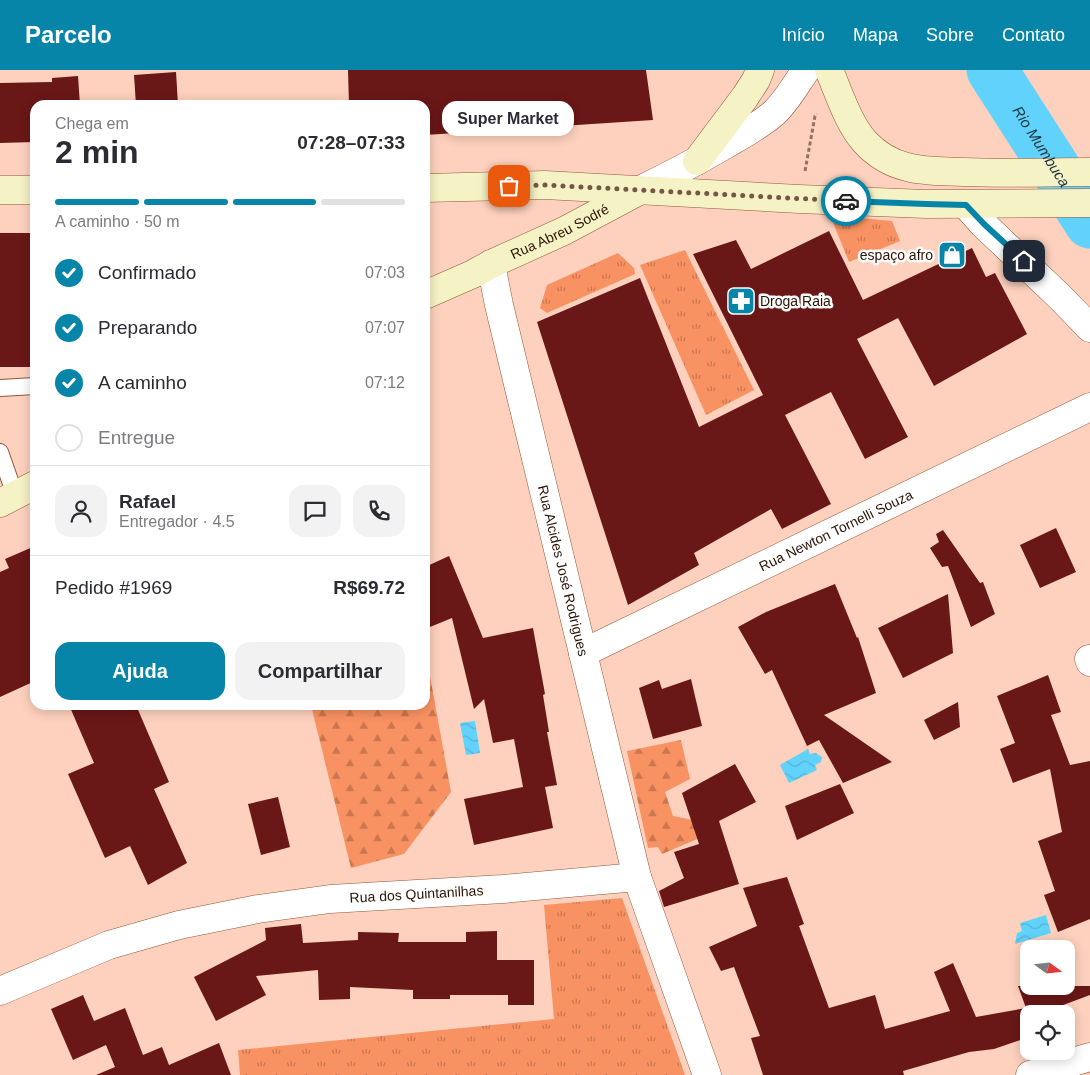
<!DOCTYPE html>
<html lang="pt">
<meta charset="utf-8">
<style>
:root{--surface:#fff;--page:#f2f2f3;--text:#2b2b33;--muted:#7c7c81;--line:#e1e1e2;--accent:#0685a9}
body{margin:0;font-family:Arial,sans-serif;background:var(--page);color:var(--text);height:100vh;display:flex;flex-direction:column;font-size:19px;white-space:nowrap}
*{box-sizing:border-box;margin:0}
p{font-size:16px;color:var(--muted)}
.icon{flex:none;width:28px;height:28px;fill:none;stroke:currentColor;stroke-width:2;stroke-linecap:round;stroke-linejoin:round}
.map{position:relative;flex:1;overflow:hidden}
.sheet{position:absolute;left:30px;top:30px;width:400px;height:610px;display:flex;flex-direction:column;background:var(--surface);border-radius:15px;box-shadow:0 2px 12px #0003}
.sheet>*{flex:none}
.needle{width:32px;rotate:105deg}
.buttons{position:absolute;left:1020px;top:870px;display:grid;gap:10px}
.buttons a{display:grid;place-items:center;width:55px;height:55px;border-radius:10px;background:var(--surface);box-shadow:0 2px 12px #0003;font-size:25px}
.pin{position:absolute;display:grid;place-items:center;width:42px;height:42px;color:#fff;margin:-21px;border-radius:10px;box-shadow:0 2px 8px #0006}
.courier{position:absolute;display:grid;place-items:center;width:50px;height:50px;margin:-25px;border:4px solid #0685a9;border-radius:50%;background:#fff;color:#222;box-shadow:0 1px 6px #0007}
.bubble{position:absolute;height:35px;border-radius:15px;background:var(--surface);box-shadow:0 2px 12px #0003;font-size:16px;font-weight:800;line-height:35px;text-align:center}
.summary em{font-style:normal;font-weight:800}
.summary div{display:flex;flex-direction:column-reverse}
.summary{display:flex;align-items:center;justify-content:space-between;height:85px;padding:0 25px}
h1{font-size:32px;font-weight:800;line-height:38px}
.bar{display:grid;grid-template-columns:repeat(4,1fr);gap:8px 5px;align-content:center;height:60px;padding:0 25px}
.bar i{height:6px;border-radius:4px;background:var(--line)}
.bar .active{background:var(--accent)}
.bar p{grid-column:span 4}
.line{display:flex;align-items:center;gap:12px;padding:0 25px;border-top:1px solid var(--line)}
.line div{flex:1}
.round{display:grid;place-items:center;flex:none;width:52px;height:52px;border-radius:15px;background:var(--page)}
ol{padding:0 25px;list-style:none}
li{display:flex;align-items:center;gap:15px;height:55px}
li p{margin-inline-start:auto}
li .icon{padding:5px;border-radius:50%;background:var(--accent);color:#fff;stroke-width:4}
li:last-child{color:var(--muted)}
li i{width:28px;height:28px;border:2px solid var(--line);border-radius:50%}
.button{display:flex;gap:10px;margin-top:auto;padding:10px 25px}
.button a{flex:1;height:58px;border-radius:15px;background:var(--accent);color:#fff;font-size:20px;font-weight:800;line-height:58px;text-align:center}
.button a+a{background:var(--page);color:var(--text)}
header{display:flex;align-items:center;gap:30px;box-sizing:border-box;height:70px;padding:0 25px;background:var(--accent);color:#fff}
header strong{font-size:24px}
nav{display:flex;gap:28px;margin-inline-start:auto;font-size:18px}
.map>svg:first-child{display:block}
.grass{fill:url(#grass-tufts)}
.forest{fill:url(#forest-firs)}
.water{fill:url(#water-waves)}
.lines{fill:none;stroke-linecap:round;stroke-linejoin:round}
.river{stroke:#61d2fb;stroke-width:51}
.building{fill:#6a1717}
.service-casing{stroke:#955638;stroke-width:18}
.minor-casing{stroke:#955638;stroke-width:29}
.tertiary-casing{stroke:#955638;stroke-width:29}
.secondary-casing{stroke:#955638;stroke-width:29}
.path{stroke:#947262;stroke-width:3;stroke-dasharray:4 2.5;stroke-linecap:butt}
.service{stroke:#fff;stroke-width:16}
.minor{stroke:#fff;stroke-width:28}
.tertiary{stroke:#fff;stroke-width:28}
.secondary{stroke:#f5f2c5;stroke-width:28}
.done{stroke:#765647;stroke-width:5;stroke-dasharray:0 9}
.route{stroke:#0685a9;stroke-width:6}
.labels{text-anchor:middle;stroke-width:5;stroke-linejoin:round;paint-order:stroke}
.street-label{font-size:14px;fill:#2d1407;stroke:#fdfdfd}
.poi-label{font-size:14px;fill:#2d1407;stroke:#fdfdfd;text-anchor:end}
.water-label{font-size:15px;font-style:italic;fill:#1a333c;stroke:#fdfdfd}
</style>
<header>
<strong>Parcelo</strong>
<nav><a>Início</a><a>Mapa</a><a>Sobre</a><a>Contato</a></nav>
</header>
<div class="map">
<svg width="1090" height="1005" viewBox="0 0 1090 1005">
<defs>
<pattern id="grass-tufts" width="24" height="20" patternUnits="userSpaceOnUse" patternTransform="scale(1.25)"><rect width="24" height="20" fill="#f99262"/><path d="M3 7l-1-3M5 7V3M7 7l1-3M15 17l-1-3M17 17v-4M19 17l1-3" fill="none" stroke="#ca764f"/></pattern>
<pattern id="forest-firs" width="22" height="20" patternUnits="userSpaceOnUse" patternTransform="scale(1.25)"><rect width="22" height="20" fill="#f99262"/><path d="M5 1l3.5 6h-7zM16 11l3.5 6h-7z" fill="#ca764f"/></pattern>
<pattern id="water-waves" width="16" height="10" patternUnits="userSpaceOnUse" patternTransform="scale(1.25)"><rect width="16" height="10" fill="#61d2fb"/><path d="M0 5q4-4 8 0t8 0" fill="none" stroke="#55b3d6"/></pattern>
</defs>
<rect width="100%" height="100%" fill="#fdd1bd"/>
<g class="grass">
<path d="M830 145 892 151 900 171 849 192Z"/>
<path d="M685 180 754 320 706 345 640 195Z"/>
<path d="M618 183 634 198 635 204 547 243 540 238 547 215Z"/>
<path d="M622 828 685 1005H240L238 980 554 949 544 835Z"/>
</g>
<g class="forest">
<path d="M425 595H428L451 722 404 784 351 798 311 635H425Z"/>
<path d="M681 670 690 709 665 722 673 746 693 750 702 767 662 784 658 777 648 778 627 681Z"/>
</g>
<g class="water">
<path d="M475 651 480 683 466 685 460 653Z"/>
<path d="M808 679 810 684 816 683 822 687 821 692 815 695 817 700 789 713 780 695Z"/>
<path d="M1046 845 1051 863 1015 874 1017 863 1022 861 1020 853Z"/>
</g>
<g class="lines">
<path class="river" id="s1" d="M992 0 1090 153"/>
</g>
<g class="building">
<path d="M348 0H646L653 50 425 65V35H349Z"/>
<path d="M176 2 178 35H136L134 5Z"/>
<path d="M78 6 80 35H35V72L0 73V13L52 12V8Z"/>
<path d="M829 161 863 230 972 178 986 207 995 203 1027 264 934 316 898 248 857 269 908 367 865 389 831 322 785 345 831 434 782 459 771 439 694 483 699 495 628 535 537 252 640 208 699 357 763 325 693 184 736 170 751 199Z"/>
<rect x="0" y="163" width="35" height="134"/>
<path d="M1056 458 1076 502 1040 518 1020 475Z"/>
<path d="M943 460 980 513 983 512 995 544 971 557 948 496 942 497 930 478 939 472 936 464Z"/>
<path d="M35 476V611L0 627V502L9 498 5 489Z"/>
<path d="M449 486 483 568 533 558 545 624 543 625 549 662H547L557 715 545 717 553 758 474 775 464 729 523 717 514 669 493 673 484 629 474 639 452 548 425 559V497Z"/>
<path d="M835 514 857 568 858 567 876 623 824 645 892 692 843 713 819 670 807 676 772 600 765 604 738 557 766 542Z"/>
<path d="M948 524 953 583 903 608 878 558Z"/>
<path d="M1048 605 1061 642 1051 645 1070 695 1090 691V849L1058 862 1044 825 1055 821 1038 771 1062 762 1050 699 1013 713 1000 679 1015 673 997 626Z"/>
<path d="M691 609 702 656 653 669 639 618 659 610 662 619Z"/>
<path d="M958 632 960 657 934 670 924 650Z"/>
<path d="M69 635H136L169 712 154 719 187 793 148 815 130 776 105 788 68 704 94 693Z"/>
<path d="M735 694 756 732 719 751 739 814 664 837 659 821 684 808 674 782 699 774 682 723Z"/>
<path d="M840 714 854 743 797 770 785 736Z"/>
<path d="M278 727 290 777 261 785 248 734Z"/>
<path d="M787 807 804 854 799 856 829 938 875 925 885 959 950 941 934 902 953 893 976 947 1026 938 1018 916H1090V925L1039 944H1029V967L994 979 969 982 903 1001 904 1005H763L751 968 760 966 734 897 721 901 709 877 757 856 743 818Z"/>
<path d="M301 854 303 873 358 870V862L399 863 398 872H466V862L497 861V890H534V935H508V925H450V929H413V920L350 917V929L319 930 318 900 256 906 266 925 216 951 194 907 266 870 265 858Z"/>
<path d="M83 925 94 951 125 938 143 985 162 977 169 995 219 973 231 1005H96L115 997 106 975 73 990 51 939Z"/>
</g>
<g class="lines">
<defs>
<g id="service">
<path d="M0 318 35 316"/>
<path d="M0 382 15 425"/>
</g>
<g id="minor">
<path d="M966 135 983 154 1060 227 1090 258"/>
<path id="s2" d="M491 194 499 235 637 807"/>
<path id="s3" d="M583 583 1090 337"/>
<path d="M1089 589 1090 592"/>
<path id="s4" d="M0 921 109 875 179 855 258 839 330 829 503 819 637 807 707 1005"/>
<path d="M1030 1005 1090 987"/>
</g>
<path id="tertiary" d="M640 120C669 106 697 91 725 75 742 65 759 56 774 43 787 31 796 14 806 0"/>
<g id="secondary">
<path d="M829 0C839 23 848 53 865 72 876 84 891 93 907 97 925 102 945 101 964 102 1006 104 1048 102 1090 102"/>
<path d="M697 91 745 27 756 10 760 0"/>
<path d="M425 118 545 115 799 129 926 134 1090 133"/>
<path d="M0 120H35"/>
<path id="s5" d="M425 225 473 204 491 194 564 161 639 121"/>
<path d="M0 433 35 415"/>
</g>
</defs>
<use href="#service" class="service-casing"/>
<use href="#minor" class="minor-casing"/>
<use href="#tertiary" class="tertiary-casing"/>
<use href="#secondary" class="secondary-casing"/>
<path class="path" d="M805 101 815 46 817 44"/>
<use href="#service" class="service"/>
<use href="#minor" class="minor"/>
<use href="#tertiary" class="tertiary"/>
<use href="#secondary" class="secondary"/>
</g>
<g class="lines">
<path class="done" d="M509 116 545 115 846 131"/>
<path class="route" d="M846 131 926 134 966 135 984 154 1024 191"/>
</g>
<defs>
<symbol id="shop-square" viewBox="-11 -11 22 22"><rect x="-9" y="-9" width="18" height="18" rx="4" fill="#0685a9" stroke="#fdfdfd"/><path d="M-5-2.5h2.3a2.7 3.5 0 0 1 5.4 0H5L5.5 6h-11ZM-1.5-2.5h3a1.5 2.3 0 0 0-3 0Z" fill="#fff"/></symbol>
<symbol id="pharmacy-square" viewBox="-11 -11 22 22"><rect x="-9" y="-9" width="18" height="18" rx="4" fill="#0685a9" stroke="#fdfdfd"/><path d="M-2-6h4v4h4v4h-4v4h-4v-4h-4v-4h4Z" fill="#fff"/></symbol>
</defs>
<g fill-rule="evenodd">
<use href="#shop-square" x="936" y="169" width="32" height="32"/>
<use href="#pharmacy-square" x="725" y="215" width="32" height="32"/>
</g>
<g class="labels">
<g class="street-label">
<text dy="5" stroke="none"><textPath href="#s5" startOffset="149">Rua Abreu Sodré</textPath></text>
<text dy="5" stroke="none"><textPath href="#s3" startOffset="281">Rua Newton Tornelli Souza</textPath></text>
<text dy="5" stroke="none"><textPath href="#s2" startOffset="315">Rua Alcides José Rodrigues</textPath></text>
<text dy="5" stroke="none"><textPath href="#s4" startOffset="431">Rua dos Quintanilhas</textPath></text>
</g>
<g class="poi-label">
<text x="933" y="190">espaço afro</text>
<text x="760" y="236" text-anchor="start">Droga Raia</text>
</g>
<g class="water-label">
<text dy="5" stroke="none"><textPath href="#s1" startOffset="91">Rio Mumbuca</textPath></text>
</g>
</g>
</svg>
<div class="buttons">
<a><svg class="needle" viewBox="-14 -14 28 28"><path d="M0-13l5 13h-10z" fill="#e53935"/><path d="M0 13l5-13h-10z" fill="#7c7c81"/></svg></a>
<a><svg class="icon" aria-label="locate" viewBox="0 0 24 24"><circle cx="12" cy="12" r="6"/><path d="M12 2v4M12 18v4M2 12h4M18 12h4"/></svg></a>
</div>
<div class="pin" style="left:509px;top:116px;background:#ea580c"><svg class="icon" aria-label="bag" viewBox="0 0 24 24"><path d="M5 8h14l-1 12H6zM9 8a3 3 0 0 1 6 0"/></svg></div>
<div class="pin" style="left:1024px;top:191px;background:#1f2937"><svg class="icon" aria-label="home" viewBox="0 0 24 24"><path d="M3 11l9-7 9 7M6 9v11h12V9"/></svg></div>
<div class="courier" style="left:846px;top:131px"><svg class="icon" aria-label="car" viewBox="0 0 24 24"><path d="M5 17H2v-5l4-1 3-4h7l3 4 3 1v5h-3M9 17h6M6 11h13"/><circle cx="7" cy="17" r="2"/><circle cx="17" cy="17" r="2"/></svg></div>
<div class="bubble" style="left:442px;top:31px;width:132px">Super Market</div>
<section class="sheet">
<div class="summary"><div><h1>2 min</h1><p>Chega em</p></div><em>07:28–07:33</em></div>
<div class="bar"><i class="active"></i><i class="active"></i><i class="active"></i><i></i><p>A caminho · 50 m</p></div>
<ol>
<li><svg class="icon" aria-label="check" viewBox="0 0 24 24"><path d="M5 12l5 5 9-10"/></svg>Confirmado<p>07:03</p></li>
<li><svg class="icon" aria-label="check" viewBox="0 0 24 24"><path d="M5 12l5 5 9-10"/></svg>Preparando<p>07:07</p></li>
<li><svg class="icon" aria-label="check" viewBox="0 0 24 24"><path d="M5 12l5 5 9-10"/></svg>A caminho<p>07:12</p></li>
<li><i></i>Entregue</li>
</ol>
<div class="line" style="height:90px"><a class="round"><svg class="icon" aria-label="person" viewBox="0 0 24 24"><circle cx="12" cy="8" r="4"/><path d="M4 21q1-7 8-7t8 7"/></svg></a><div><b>Rafael</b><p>Entregador · 4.5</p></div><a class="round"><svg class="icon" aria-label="chat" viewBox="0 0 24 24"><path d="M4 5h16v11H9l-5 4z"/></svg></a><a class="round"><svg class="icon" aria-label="phone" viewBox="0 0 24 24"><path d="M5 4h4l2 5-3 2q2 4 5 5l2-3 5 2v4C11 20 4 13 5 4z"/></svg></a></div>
<div class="line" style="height:65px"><div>Pedido #1969</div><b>R$69.72</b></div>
<div class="button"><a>Ajuda</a><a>Compartilhar</a></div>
</section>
</div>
